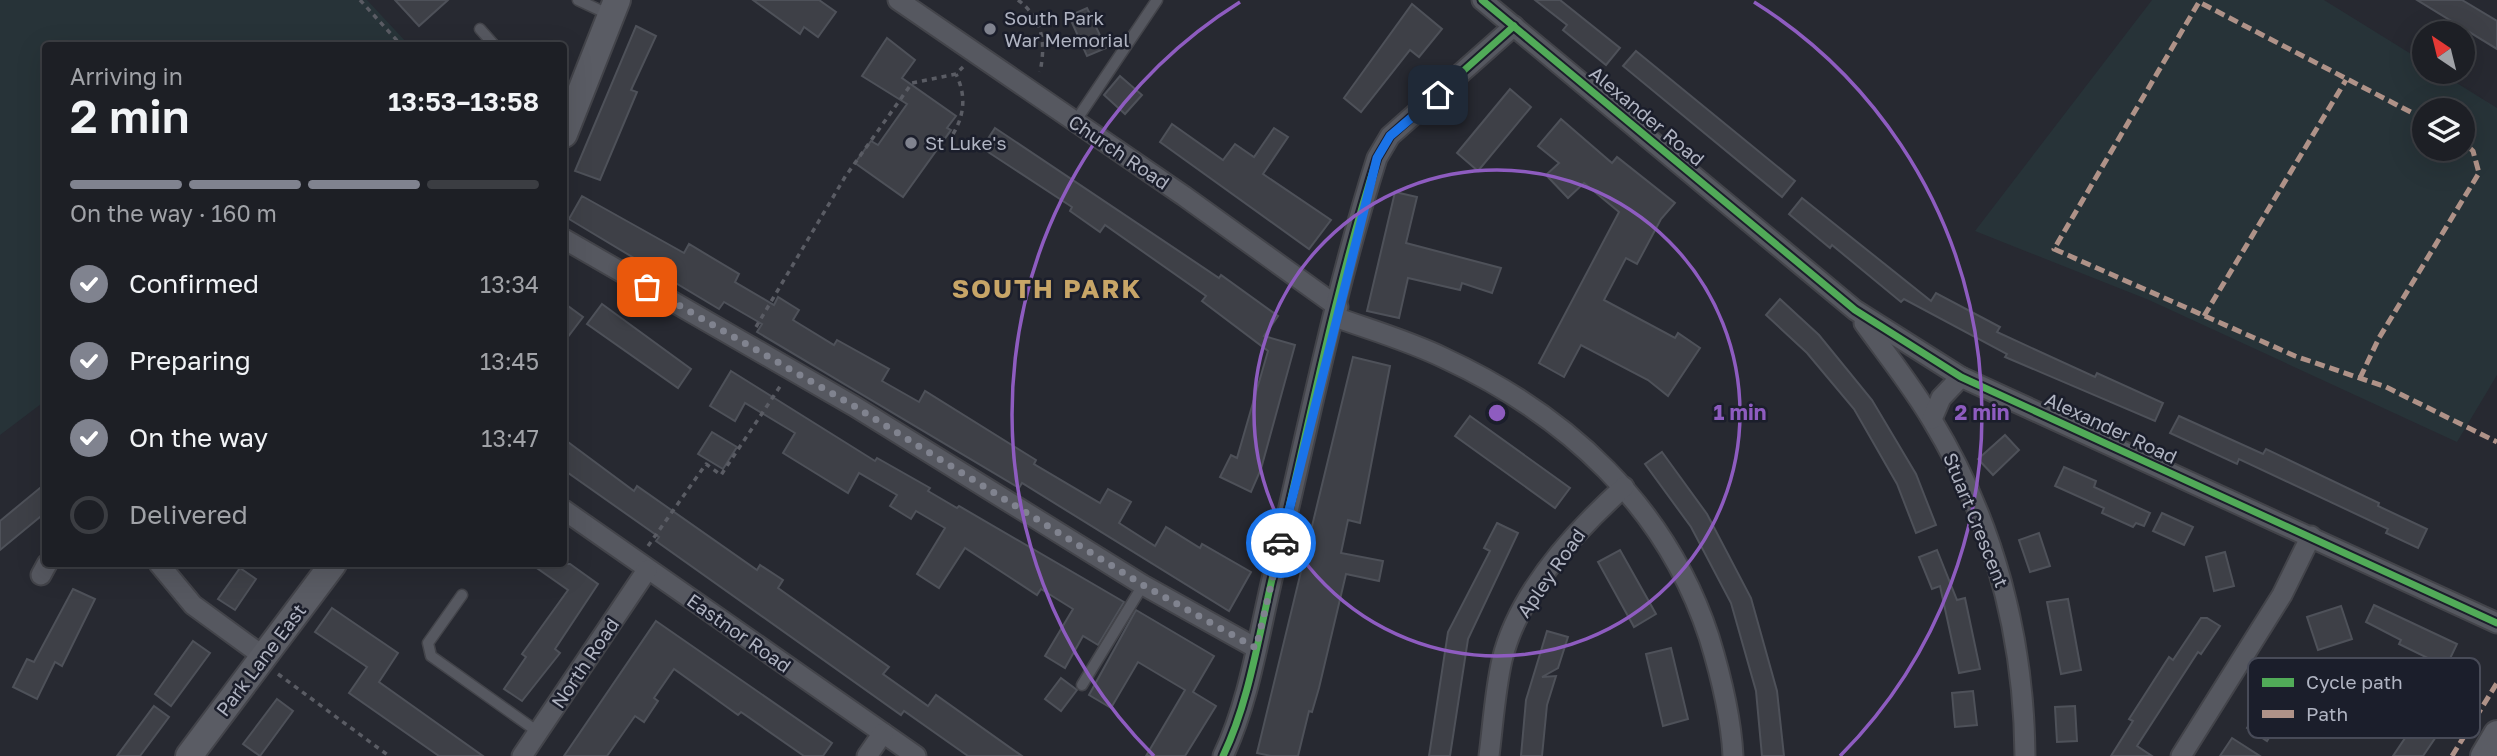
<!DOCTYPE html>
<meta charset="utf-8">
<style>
:root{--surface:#1d1f25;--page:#25272d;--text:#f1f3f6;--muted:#a0a2a7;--line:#3b3d42;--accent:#80838f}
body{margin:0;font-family:"Golos Text",sans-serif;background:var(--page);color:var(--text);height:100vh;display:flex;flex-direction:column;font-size:26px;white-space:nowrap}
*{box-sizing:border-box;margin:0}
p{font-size:23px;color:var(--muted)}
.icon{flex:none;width:38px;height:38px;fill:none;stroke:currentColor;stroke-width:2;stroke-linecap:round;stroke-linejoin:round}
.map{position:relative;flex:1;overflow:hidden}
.side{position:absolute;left:42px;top:42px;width:525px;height:525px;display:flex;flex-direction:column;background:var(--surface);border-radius:7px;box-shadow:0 7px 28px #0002,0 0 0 2px var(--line)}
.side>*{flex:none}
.needle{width:46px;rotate:325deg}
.buttons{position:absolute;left:2412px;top:21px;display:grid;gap:14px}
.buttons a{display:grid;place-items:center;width:63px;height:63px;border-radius:50%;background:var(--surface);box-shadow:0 7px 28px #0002,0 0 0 2px var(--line);font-size:35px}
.pin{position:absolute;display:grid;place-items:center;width:60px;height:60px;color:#fff;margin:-30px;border-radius:14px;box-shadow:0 4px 10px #0006}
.courier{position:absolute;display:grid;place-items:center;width:70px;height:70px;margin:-35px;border:5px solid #1a73e8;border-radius:50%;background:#fff;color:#222;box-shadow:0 2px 9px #0007}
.summary em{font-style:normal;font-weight:600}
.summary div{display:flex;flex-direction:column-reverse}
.summary{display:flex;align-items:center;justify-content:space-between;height:119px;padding:0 28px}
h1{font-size:46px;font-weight:600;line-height:52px}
.bar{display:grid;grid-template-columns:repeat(4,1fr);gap:10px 7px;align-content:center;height:84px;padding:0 28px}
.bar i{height:9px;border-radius:5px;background:var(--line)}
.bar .current{background:var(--accent)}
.bar p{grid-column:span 4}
ol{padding:0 28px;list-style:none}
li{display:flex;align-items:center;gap:21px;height:77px}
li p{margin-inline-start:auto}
li .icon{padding:7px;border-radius:50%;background:var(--accent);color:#fff;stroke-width:4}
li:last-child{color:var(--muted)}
li i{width:38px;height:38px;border:4px solid var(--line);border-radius:50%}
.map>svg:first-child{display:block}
.green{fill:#273338;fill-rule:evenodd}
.building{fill:#3e4047;stroke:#4e5159;stroke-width:2}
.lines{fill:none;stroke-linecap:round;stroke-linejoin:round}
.lane-casing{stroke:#43444a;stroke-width:13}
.street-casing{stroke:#43444a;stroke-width:23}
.secondary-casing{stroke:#43444a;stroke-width:30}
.path{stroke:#5a5c64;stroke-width:3.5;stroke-dasharray:5 5;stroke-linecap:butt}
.lane{stroke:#565860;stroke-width:10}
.street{stroke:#565860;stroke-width:19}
.secondary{stroke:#5a5c64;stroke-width:26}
.quiet{stroke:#af9288;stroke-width:5;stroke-dasharray:10 5;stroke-linecap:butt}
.cycleway-casing{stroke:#1b1e2b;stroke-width:11}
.cycleway{stroke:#51ab58;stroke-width:7}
.done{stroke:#80838f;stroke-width:7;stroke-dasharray:0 12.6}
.route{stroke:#1a73e8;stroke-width:9}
.ring{fill:none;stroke:#8e5cc0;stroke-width:3.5}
.poi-dot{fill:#80838f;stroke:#1b1e2b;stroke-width:2.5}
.labels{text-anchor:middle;stroke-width:5;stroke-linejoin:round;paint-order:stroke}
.poi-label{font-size:19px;fill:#b0b4c2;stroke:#1b1e2b;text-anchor:start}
.street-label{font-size:19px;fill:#b0b4c2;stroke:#1b1e2b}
.district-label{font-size:26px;font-weight:bold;letter-spacing:2px;fill:#c7a567;stroke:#1b1e2b}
.key{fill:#1b1e2b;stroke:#484b58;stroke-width:2}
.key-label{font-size:19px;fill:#b0b4c2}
.centre{fill:#8e5cc0;stroke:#1b1e2b;stroke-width:3.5}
.ring-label{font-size:21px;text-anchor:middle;font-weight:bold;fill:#8e5cc0;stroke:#1b1e2b;stroke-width:5;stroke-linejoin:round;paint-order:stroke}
</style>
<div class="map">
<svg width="2497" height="756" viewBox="0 0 2497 756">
<rect width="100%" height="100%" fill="#272931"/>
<g class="green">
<path d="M0 0H367L409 45 46 46 45 401 0 435Z"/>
<path d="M2152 0H2324L2424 62V72H2439L2497 108V375L2457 442 2149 300 1975 231ZM2462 110V149H2424V110Z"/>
</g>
<g class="building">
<path d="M395 0H448L419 26Z"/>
<path d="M753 0H819L836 12 818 37 804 27 800 34Z"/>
<path d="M1535 0H1560L1620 48 1606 65 1563 30 1567 25Z"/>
<path d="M2417 0H2462L2497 21V49Z"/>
<path d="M1412 4 1442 29 1419 57 1410 50 1361 112 1344 98Z"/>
<path d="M1087 8 1106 48 1087 56 1069 16Z"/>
<path d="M636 26 656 36 631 90 637 92 600 180 575 171Z"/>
<path d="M887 38 915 60 902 78 956 116 947 128 951 130 903 197 855 163 871 141 878 145 907 104 862 76Z"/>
<path d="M1636 51 1795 181 1782 197 1623 66Z"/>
<path d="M1120 76 1142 95 1125 114 1104 95Z"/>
<path d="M1510 89 1531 107 1478 171 1457 153Z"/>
<path d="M1561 119 1612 163 1617 157 1675 203 1661 219 1637 264 1626 258 1604 300 1675 338 1678 333 1700 348 1668 396 1648 380 1581 345 1564 377 1539 363 1619 212 1584 183 1568 198 1546 175 1559 163 1538 146Z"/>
<path d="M1172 124 1223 160 1235 144 1254 157 1274 128 1288 137 1263 174 1331 220 1309 249 1160 142Z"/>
<path d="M995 128 1219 278 1221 275 1278 316 1264 336 1295 345 1261 469 1251 492 1220 477 1231 455 1237 458 1268 351 1202 301 1206 296 1105 225 1100 232 1070 211 1072 207 982 148Z"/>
<path d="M1395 192 1417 197 1406 243 1501 268 1492 293 1462 283 1460 290 1408 278 1399 318 1367 311Z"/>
<path d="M582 196 684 253 689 244 739 274 735 282 774 305 778 297 799 310 793 320 834 345 837 340 889 369 882 381 919 402 925 391 1036 460 1034 464 1100 503 1108 489 1131 502 1119 523 1155 546 1166 527 1200 548 1202 544 1251 572 1229 611 1022 483 1019 488 757 332 762 324 724 302 719 309 569 219Z"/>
<path d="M1802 198 1931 301 1936 293 2000 327 1997 332 2095 377 2097 373 2163 403 2155 421 2005 357 2007 354 1904 299 1901 302 1832 245 1830 248 1789 214Z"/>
<path d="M1780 299 1819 335 1872 400 1916 474 1936 525 1916 533 1897 484 1854 409 1807 353 1766 315Z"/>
<path d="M564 303 583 317 564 342Z"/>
<path d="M602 304 691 369 678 388 587 324Z"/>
<path d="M1353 357 1390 366 1360 523 1348 520 1341 553 1383 561 1379 581 1346 574 1319 688 1312 712 1309 711 1298 756H1271L1257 753Z"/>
<path d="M731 371 875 461 877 458 930 488 928 491 957 508 959 506 1124 602 1098 645 1083 636 1065 668 1045 656 1073 609 1041 589 1037 595 965 548 939 588 917 574 945 528 916 511 911 519 890 506 897 495 859 473 848 493 783 453 795 433 745 403 735 421 710 406Z"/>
<path d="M1470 416 1570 488 1555 508 1455 436Z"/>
<path d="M2179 416 2263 454 2266 449 2379 503 2378 506 2427 529 2418 548 2386 533 2388 529 2239 459 2237 464 2170 433Z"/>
<path d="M712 432 737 447 723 469 698 454Z"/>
<path d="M2005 435 2019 450 1993 475 1978 459Z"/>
<path d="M564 439 634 491 637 486 757 570 760 565 783 580 778 588 889 667 883 674 928 706 936 695 1022 756H968L904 711 901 715 656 541 659 537 564 470Z"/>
<path d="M1662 452 1707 514 1751 598 1777 691 1784 756H1762L1756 691 1731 603 1691 527 1645 464Z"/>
<path d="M2064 467 2096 481 2094 487 2150 513 2144 526 2136 523 2133 527 2102 513 2104 508 2055 486Z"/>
<path d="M46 483V512L0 550V521Z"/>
<path d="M2162 513 2193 527 2184 545 2153 531Z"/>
<path d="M1497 523 1518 533 1468 639 1450 756H1429L1448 632 1490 551 1484 548Z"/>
<path d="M2039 533 2050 566 2030 572 2019 540Z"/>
<path d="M1620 550 1656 614 1634 627 1598 562Z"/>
<path d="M1937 550 1957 600 1965 598 1980 669 1959 673 1940 586 1932 589 1919 557Z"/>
<path d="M2225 552 2234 586 2214 591 2206 557Z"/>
<path d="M531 564H570L598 584 555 649 560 653 522 701 504 689 526 657 522 654 568 590Z"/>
<path d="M240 568 256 579 235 610 218 599Z"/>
<path d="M73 589 95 599 62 666 55 662 37 699 13 687 27 659 34 662Z"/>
<path d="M2068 599 2081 670 2061 674 2047 602Z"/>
<path d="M2374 605 2457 644 2446 667 2399 644 2401 640 2366 622Z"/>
<path d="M2341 606 2352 639 2318 650 2307 617Z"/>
<path d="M332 608 398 653 379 682 483 756H439L349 693 367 667 315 632Z"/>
<path d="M1136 610 1214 656 1193 692 1216 706 1185 756H1146L1185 690 1138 662 1111 708 1089 695Z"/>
<path d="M2201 618H2207L2220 626 2201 654 2198 652 2137 746 2152 756H2111L2133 721 2129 719 2169 657 2173 660Z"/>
<path d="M656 621 832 743 823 756H804L741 712 738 715 674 669 654 698 658 701 644 722 635 716 607 756H564Z"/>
<path d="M1547 631 1568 637 1558 668 1542 677 1556 676 1547 705 1542 756H1521L1526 700Z"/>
<path d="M193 641 210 653 171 706 155 694Z"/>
<path d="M1671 648 1688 719 1663 726 1646 654Z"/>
<path d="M2286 666 2306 678 2267 741 2247 728Z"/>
<path d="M2448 674 2469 688 2423 756H2393Z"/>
<path d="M1061 678 1077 690 1061 711 1045 699Z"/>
<path d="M1973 691 1977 725 1955 727 1952 693Z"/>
<path d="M277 699 293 711 260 756 243 744Z"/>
<path d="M154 706 169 717 140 756H117Z"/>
<path d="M2075 706 2077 741 2057 742 2055 707Z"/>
<path d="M2232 738 2260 756H2220Z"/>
</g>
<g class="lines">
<defs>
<g id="lane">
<path d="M578 0 610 15"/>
<path d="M480 29 495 46"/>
<path d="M1075 122 1157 0"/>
<path d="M462 595 428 643 431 656 538 732"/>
<path d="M1082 685 1143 585"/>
</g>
<g id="street">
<path d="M898 0 1184 196 1338 307"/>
<path d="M1482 0 1855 310 1961 377 2497 623"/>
<path d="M564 239 854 406 1143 585 1256 648"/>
<path d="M1335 317C1371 330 1409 341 1444 358 1567 415 1666 506 1709 637 1721 676 1731 715 1733 756"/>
<path d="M1864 323C1887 355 1912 386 1932 420 1994 522 2024 637 2025 756"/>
<path d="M1932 419 1941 398 1961 377"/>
<path d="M564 510 916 756"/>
<path d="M159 564 193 605 263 656"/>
<path d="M41 575 47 564"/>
<path d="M522 756 647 570"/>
<path d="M867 756 883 733"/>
<path d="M1223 756C1250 700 1259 632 1274 571 1307 434 1334 293 1377 158L1390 136 1514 26"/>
<path d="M1489 756C1493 724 1495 691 1502 660 1518 593 1574 532 1624 487"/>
<path d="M2181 756 2282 595 2311 536"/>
</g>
<g id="secondary">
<path d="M564 134 617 0"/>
<path d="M189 756 333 564"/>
<path d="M2484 756 2497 734"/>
</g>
</defs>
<use href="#lane" class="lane-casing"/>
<use href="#street" class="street-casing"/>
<use href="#secondary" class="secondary-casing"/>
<g class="path">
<path d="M360 0 402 46"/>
<path d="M1018 0C1043 19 1046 43 1040 72"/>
<path d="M953 134C965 114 966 95 956 74"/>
<path d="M756 327 845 177 912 83 956 74 963 67"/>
<path d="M648 546 706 464 721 475 781 385"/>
<path d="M278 674 389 756"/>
</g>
<use href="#lane" class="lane"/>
<use href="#street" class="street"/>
<use href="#secondary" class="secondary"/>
<g class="quiet">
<path d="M2424 119 2199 2 2054 249 2295 356 2386 387 2497 442"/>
<path d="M2204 316 2346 80"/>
<path d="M2360 378 2379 338 2479 173 2473 151 2462 141"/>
<path d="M2452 756 2497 683"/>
</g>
<defs>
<g id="cycleway">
<path d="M1482 0 1855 310 1961 377 2497 623"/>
<path d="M1223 756C1250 700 1259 632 1274 571 1307 434 1334 293 1377 158L1390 136 1514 26"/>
</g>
</defs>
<use href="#cycleway" class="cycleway-casing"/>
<use href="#cycleway" class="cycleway"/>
</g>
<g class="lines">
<path class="done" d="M647 287 854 406 1143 585 1256 648 1281 543"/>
<path class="route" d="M1281 543 1377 158 1390 136 1438 95"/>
</g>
<g class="ring">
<circle cx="1497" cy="413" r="243"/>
<path d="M1154 756A485 485 0 0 1 1240 2M1754 2A485 485 0 0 1 1840 756"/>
</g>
<g class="poi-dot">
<circle cx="990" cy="29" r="7"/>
<circle cx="911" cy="143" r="7"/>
</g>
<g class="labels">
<g class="poi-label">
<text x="1004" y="25">South Park<tspan x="1004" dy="22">War Memorial</tspan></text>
<text x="925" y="150">St Luke's</text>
</g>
<g class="street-label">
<text transform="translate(1647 116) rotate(40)" y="7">Alexander Road</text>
<text transform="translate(1119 152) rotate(34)" y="7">Church Road</text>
<text transform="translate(2111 428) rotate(25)" y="7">Alexander Road</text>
<text transform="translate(1976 520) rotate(68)" y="7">Stuart Crescent</text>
<text transform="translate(1551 573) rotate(-55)" y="7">Apley Road</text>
<text transform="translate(739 633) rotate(35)" y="7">Eastnor Road</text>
<text transform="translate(261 660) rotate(-53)" y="7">Park Lane East</text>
<text transform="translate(585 663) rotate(-56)" y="7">North Road</text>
</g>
<g class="district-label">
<text x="1047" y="298">SOUTH PARK</text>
</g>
</g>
<rect x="2248" y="658" width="232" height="80" rx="10" class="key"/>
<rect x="2262" y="678" width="32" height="9" fill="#51ab58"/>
<rect x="2262" y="710" width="32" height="8" fill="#af9288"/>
<g class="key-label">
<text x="2306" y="689">Cycle path</text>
<text x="2306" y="721">Path</text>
</g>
<circle cx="1497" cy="413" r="10" class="centre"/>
<g class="ring-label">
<text x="1740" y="420">1 min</text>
<text x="1982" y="420">2 min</text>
</g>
</svg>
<div class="buttons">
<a><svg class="needle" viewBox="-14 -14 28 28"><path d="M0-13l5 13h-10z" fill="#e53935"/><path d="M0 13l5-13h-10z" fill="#a0a2a7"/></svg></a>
<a><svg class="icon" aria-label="layers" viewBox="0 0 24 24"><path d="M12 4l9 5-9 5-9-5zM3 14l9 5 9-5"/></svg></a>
</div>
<div class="pin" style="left:647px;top:287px;background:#ea580c"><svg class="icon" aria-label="bag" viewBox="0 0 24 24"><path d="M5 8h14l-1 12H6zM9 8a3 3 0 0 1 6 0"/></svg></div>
<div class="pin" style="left:1438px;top:95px;background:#1f2937"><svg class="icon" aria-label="home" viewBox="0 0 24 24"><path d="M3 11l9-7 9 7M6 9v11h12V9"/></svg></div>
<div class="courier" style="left:1281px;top:543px"><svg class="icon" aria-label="car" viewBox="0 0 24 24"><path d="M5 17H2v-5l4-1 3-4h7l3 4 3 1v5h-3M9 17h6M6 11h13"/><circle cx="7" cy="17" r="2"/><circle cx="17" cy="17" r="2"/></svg></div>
<section class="side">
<div class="summary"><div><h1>2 min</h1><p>Arriving in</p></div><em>13:53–13:58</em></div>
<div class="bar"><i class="current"></i><i class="current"></i><i class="current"></i><i></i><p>On the way · 160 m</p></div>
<ol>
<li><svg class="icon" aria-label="check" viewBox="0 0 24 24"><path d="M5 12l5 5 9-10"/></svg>Confirmed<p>13:34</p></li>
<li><svg class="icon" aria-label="check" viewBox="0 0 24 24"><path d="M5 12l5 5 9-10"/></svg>Preparing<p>13:45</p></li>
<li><svg class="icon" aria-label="check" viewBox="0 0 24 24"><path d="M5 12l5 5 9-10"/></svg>On the way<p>13:47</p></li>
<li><i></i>Delivered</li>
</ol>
</section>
</div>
